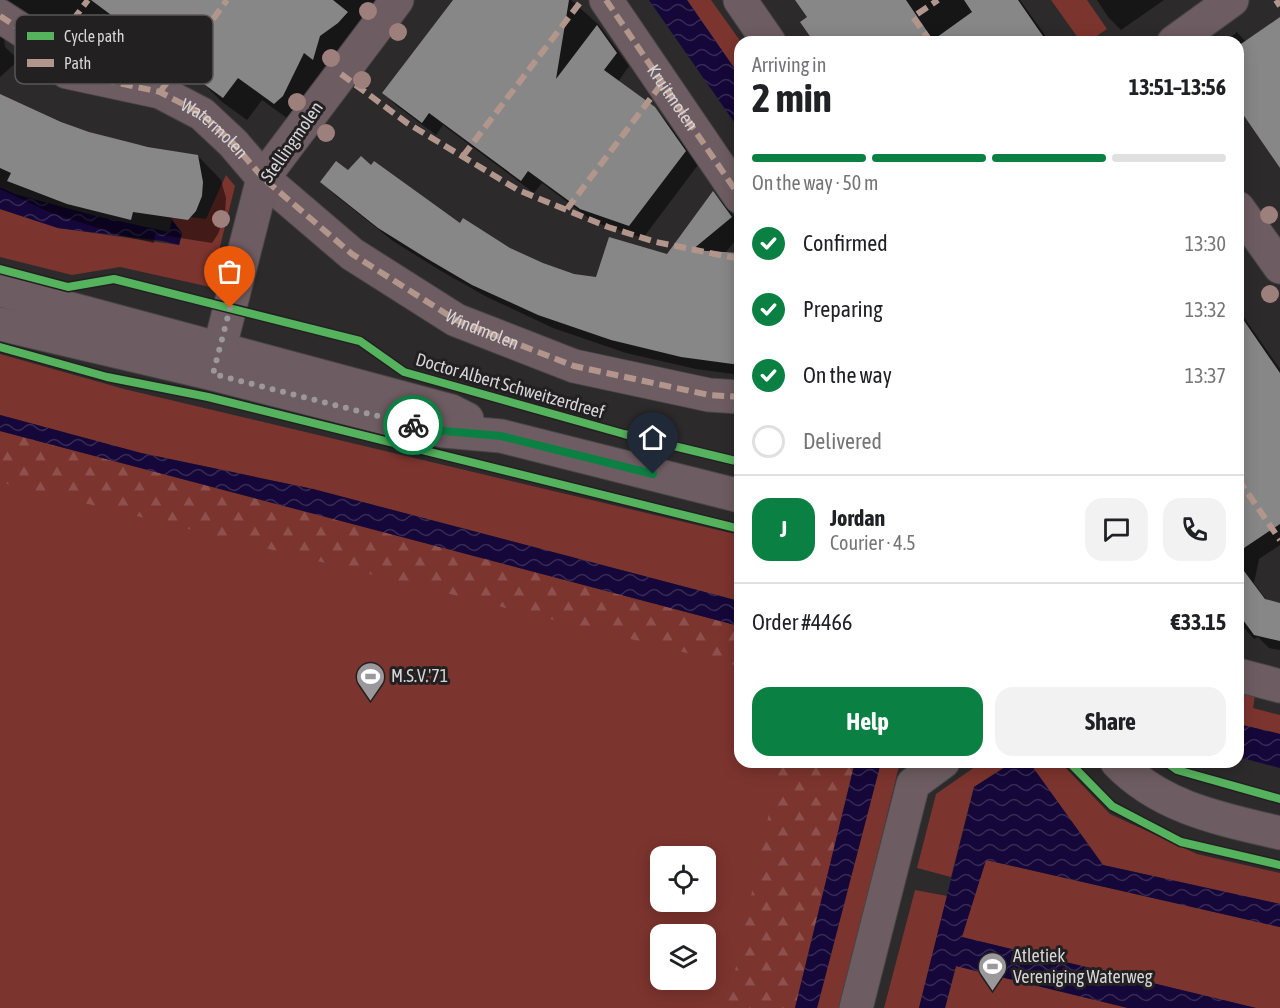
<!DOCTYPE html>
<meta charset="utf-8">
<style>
:root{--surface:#fff;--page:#f2f2f2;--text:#202124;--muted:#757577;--line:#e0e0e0;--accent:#0b8043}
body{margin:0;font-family:"Asap Condensed",sans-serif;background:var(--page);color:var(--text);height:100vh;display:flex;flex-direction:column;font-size:22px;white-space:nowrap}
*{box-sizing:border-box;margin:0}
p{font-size:20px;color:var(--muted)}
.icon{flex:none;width:33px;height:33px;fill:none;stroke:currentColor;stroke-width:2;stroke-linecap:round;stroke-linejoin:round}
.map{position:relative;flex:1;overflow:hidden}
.panel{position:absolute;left:734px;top:36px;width:510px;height:732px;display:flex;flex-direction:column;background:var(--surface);border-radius:18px;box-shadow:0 3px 15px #0003}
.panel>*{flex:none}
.buttons{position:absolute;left:650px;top:846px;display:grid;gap:12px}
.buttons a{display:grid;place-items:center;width:66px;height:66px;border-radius:12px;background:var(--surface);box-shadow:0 3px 15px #0003;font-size:30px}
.pin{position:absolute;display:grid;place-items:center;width:51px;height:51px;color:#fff;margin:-62px -26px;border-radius:50% 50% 50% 0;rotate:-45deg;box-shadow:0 0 6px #0007}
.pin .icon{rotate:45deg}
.courier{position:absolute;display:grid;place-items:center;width:60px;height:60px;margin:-30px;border:4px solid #0b8043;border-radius:50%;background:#fff;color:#222;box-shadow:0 2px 8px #0007}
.headline em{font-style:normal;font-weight:700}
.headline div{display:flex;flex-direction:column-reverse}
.headline{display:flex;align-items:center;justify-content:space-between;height:102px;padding:0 18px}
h1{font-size:39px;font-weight:700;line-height:45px}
.bar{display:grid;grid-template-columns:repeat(4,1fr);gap:9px 6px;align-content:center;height:72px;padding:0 18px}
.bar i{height:8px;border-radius:4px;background:var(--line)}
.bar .current{background:var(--accent)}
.bar p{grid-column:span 4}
.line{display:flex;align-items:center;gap:15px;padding:0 18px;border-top:2px solid var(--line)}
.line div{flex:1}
.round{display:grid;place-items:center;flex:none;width:63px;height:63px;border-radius:18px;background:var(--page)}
ol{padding:0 18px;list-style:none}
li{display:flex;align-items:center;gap:18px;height:66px}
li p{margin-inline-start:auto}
li .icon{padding:6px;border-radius:50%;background:var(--accent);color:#fff;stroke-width:4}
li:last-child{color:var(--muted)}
li i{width:33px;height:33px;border:3px solid var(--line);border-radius:50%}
.primary-button{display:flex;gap:12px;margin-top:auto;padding:12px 18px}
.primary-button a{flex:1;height:69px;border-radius:18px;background:var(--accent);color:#fff;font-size:24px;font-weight:700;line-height:69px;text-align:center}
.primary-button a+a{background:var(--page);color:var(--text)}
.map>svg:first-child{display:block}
.green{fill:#7c342e;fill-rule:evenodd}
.forest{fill:url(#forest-firs)}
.water{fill:url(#water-waves)}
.shadow{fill:#0007}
.building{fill:#888788}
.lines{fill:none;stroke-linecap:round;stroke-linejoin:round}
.minor-casing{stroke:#474546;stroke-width:35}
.minor{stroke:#6d5c61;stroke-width:33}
.quiet{stroke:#b2968c;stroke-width:6;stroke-dasharray:12 6;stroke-linecap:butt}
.cycleway-casing{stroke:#232022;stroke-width:11}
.cycleway{stroke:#56b35d;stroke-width:8}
.tree{fill:#9d7f7c}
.done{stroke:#9a989a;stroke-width:6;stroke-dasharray:0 10.8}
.route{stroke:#0b8043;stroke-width:8}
.labels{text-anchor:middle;stroke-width:6;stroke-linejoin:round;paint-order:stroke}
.street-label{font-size:18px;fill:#d6d4d6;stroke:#232022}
.poi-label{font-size:18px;fill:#d6d4d6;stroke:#232022;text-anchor:start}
.key{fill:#232022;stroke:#595658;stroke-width:1.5}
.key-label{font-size:16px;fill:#d6d4d6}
</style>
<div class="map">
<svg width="1280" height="1008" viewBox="0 0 1280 1008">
<defs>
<pattern id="forest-firs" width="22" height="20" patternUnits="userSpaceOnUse" patternTransform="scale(1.5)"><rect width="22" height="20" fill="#7c342e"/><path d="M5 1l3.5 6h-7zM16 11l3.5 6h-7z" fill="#8e504c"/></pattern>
<pattern id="water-waves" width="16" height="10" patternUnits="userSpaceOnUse" patternTransform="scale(1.5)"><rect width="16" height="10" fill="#150739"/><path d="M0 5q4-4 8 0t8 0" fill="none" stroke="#362a55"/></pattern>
</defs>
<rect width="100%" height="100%" fill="#2c2a2b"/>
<g class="green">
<path d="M687 0H711L741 42 739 75Z"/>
<path d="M1051 0H1087L1107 29 1088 42H1081Z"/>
<path d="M226 175 235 186 210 287 120 267 72 275 0 257V209L58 228 179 245 182 233 172 220 173 215 206 219Z"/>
<path d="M0 354 124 389 739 535V601L313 489 141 453 0 415Z"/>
<path d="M0 439 739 643 740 762H834L774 1008H0ZM660 856H705V902H660ZM660 934H705V980H660Z"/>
<path d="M1238 693 1255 696 1253 708 1280 715V734L1238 724Z"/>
<path d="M881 762H900L840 1008H817Z"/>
<path d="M982 762H1013L974 787 951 877 917 868 936 794Z"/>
<path d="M1029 762H1060L1110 814 1197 854 1280 873V904L1103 865Z"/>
<path d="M986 860 1280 927V1008H1256L961 937Z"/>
<path d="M915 890 947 896 919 1008H884Z"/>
<path d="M956 966 1128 1008H945Z"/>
</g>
<g class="forest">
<path d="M0 431 739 626V666L0 482Z"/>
<path d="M780 762H855L795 1008H727Z"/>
</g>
<g class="water">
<path d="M649 0H687L739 75V129Z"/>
<path d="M0 187 15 194 96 216 169 232 172 220 182 233 179 245 163 241 58 228 0 209Z"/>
<path d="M0 415 141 453 313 489 739 601V626L0 431Z"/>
<path d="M1238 724 1280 734V768L1238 757Z"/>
<path d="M855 762H881L817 1008H795Z"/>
<path d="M1013 762H1029L1103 865 1280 904V927L986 860 962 937 1256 1008H1128L956 966 945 1008H919L974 787Z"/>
</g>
<g class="shadow">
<path d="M0 0H395L298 126 262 100 247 120 222 102 199 79 203 74 165 45 158 54 103 14 89 44 60 22 49 32 7 29 4 38 5 47 19 60 0 77Z"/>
<path d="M455 0H571L599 25 629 66 618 82 654 108 667 122 698 165 643 238 594 222 542 183 534 193 443 125 436 135 397 106 384 93Z"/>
<path d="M797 0H1020L1050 42H816L809 17Z"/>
<path d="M1097 0H1164L1121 30 1108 17Z"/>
<path d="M1280 18V165L1238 105V42H1224L1237 32 1246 42Z"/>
<path d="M0 96 60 123 119 141 198 156 221 180 226 198 225 215 218 234 212 243 155 234 154 243 123 236 51 213 0 189Z"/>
<path d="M371 167 460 225 510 249 574 276 597 279 667 256 713 193 726 206 740 224V235L715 265 740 315V375L696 369 626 353 553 328 487 297 441 271 393 241 335 195 322 182Z"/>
<path d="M1238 309 1280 369V545L1259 559 1254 583 1280 618V650L1269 648 1258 637 1254 639 1238 621Z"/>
</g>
<g class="building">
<path d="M91 0H333L348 12 338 23 320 36 313 60 304 53 283 96 274 104 238 78 223 98 197 79 204 71 141 23 134 32Z"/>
<path d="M453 0H569L556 79 597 25 617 53 604 70 655 107 686 151 629 226 580 209 528 171 521 181 429 113 422 123 382 93Z"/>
<path d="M795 0H906L933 40 972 12 964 0H1018L1047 42H814L800 22 807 17Z"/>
<path d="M1280 17V168L1238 107V46Z"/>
<path d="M0 94 61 122 89 132 148 147 198 155 203 182 202 196 196 211 188 220 133 212 131 220 67 204 7 181 11 173 0 168Z"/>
<path d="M361 156 371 165 374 161 460 223 463 218 510 248 543 263 574 274 596 277 609 237 667 254 713 191 732 217 692 250 740 253V365L681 357 611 340 538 315 472 285 426 258 378 228 320 182 336 161 348 170Z"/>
<path d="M1238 312 1280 373V524L1238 552Z"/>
<path d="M1238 563 1265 599 1280 603V641L1254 635 1238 613Z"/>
</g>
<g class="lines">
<defs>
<g id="minor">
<path id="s1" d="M606 0 740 197"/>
<path d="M740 0 769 42"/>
<path id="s2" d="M0 16 51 49 67 72 160 92 202 114 233 143 263 178 352 254 456 320 574 366 709 395 740 397"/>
<path d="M1174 42 1232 0"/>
<path d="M1238 208 1280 267"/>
<path d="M0 290 451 411 467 419"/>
<path d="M0 324 213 374 401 422 444 431 501 436 740 496"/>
<path d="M214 370 263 178 397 0"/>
<path d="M1238 675 1280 686"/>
<path d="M1117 762C1161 808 1221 819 1280 833"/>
<path d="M856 1008 913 784 943 762"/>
</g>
</defs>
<use href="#minor" class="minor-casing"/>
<use href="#minor" class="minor"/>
<g class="quiet">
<path d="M606 0 740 197"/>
<path d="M1276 0 1280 6"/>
<path d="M0 16 51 49 67 72 160 92 202 114 233 143 263 178 352 254 456 320 574 366 709 395 740 397"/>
<path d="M931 42 913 17 938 0"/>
<path d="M51 49 88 0"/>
<path d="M341 74 407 123 518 190 608 227 656 242 740 259"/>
<path d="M160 92 227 0"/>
<path d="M463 156 582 0"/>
<path d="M567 209 663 82"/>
<path d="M1238 479 1280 540"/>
</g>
<defs>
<g id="cycleway">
<path d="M0 269 68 287 114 279 360 341 404 372 624 434 740 462"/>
<path d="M0 347 107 377 208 397 740 529"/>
<path d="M1069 762 1112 806 1181 842 1280 865"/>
<path d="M1166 762 1177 770 1280 799"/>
</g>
</defs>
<use href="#cycleway" class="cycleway-casing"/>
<use href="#cycleway" class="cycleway"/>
</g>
<g class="tree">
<circle cx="368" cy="11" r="9"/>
<circle cx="398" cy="32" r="9"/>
<circle cx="331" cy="58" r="9"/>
<circle cx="362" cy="80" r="9"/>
<circle cx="297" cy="102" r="9"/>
<circle cx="326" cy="133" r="9"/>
<circle cx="1269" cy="215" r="9"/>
<circle cx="221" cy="219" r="9"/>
<circle cx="1270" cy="294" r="9"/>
</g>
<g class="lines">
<path class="done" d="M230 308 213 374 413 425"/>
<path class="route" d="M413 425 444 431 501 436 653 474"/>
</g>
<defs>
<symbol id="stadium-pin" viewBox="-11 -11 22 30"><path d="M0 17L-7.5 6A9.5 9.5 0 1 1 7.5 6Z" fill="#9a989a" stroke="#232022"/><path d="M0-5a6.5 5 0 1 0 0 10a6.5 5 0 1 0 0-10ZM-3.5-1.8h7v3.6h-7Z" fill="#fff"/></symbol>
</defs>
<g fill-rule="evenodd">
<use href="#stadium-pin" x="354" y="660" width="33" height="45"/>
<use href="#stadium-pin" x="976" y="950" width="33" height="45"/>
</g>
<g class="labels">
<g class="street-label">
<text dy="6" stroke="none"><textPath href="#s1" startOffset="118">Kruitmolen</textPath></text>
<text dy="6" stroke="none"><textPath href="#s2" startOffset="250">Watermolen</textPath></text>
<text transform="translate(292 142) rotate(-55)" y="6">Stellingmolen</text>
<text dy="6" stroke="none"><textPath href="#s2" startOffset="588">Windmolen</textPath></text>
<text transform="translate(510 386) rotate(16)" y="6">Doctor Albert Schweitzerdreef</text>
</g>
<g class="poi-label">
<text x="391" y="682">M.S.V.'71</text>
<text x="1013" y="962">Atletiek<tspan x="1013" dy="21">Vereniging Waterweg</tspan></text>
</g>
</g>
<rect x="15" y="15" width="198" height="69" rx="9" class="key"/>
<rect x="27" y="32" width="27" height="8" fill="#56b35d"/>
<rect x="27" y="59" width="27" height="8" fill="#b2968c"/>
<g class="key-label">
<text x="64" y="42">Cycle path</text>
<text x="64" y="69">Path</text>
</g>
</svg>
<div class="buttons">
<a><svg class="icon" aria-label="locate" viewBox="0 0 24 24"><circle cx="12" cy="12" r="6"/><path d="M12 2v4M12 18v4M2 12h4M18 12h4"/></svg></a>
<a><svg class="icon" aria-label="layers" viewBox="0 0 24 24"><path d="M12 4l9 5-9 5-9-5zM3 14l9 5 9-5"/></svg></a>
</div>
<div class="pin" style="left:230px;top:308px;background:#ea580c"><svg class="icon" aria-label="bag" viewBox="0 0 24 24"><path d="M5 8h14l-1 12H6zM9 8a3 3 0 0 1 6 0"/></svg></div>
<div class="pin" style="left:653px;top:474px;background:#1f2937"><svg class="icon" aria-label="home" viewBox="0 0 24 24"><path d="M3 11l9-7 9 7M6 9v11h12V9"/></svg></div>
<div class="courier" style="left:413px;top:425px"><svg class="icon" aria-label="bike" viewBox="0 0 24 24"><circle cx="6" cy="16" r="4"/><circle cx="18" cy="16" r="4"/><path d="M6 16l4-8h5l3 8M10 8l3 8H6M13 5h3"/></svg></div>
<section class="panel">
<div class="headline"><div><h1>2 min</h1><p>Arriving in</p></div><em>13:51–13:56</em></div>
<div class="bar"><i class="current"></i><i class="current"></i><i class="current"></i><i></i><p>On the way · 50 m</p></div>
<ol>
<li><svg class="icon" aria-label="check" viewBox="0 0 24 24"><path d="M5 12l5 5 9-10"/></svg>Confirmed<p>13:30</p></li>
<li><svg class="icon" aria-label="check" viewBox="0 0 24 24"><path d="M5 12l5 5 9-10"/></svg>Preparing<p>13:32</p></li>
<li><svg class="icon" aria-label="check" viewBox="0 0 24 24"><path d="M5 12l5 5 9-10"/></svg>On the way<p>13:37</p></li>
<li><i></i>Delivered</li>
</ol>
<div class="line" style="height:108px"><b class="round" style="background:var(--accent);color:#fff">J</b><div><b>Jordan</b><p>Courier · 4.5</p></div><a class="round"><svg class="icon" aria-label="chat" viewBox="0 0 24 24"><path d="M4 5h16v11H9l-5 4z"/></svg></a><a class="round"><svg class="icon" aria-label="phone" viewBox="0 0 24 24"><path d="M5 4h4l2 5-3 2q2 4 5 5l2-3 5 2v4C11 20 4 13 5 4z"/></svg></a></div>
<div class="line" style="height:78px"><div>Order #4466</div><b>€33.15</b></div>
<div class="primary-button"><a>Help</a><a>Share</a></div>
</section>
</div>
